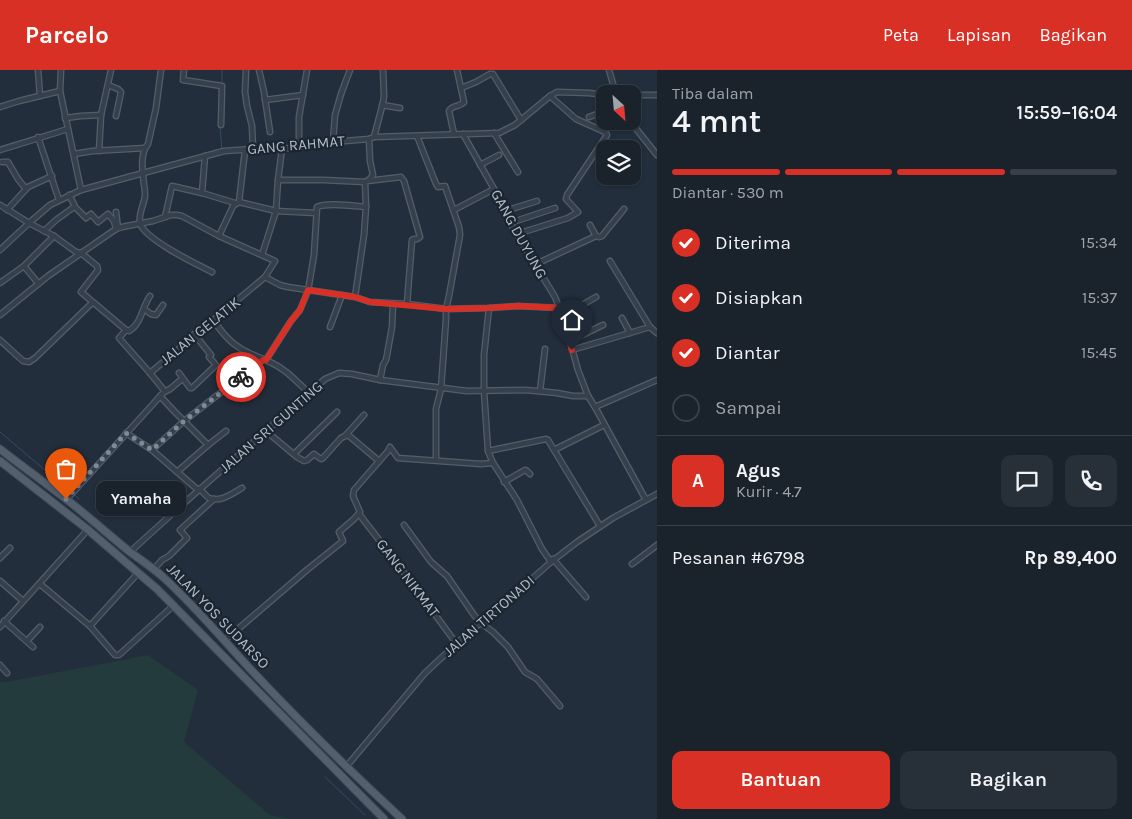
<!DOCTYPE html>
<html lang="id">
<meta charset="utf-8">
<style>
:root{--surface:#1a222c;--page:#272f38;--text:#f1f3f6;--muted:#9fa4a9;--line:#383f48;--accent:#d93025}
body{margin:0;font-family:Karla,sans-serif;background:var(--page);color:var(--text);height:100vh;display:flex;flex-direction:column;font-size:19px;white-space:nowrap}
*{box-sizing:border-box;margin:0}
p{font-size:16px;color:var(--muted)}
.icon{flex:none;width:28px;height:28px;fill:none;stroke:currentColor;stroke-width:2;stroke-linecap:round;stroke-linejoin:round}
.map{position:relative;flex:1;overflow:hidden}
.sheet{display:flex;flex-direction:column;background:var(--surface);width:475px}
.sheet>*{flex:none}
.needle{width:32px;rotate:154deg}
.tools{position:absolute;left:596px;top:15px;display:grid;gap:10px}
.tools a{display:grid;place-items:center;width:45px;height:45px;border-radius:10px;background:var(--surface);box-shadow:0 1px 4px #0004,0 0 0 1px var(--line);font-size:25px}
.pin{position:absolute;display:grid;place-items:center;width:42px;height:42px;color:#fff;margin:-51px -21px;border-radius:50% 50% 50% 0;rotate:-45deg;box-shadow:0 0 5px #0007}
.pin .icon{rotate:45deg}
.courier{position:absolute;display:grid;place-items:center;width:50px;height:50px;margin:-25px;border:4px solid #d93025;border-radius:50%;background:#fff;color:#222;box-shadow:0 1px 6px #0007}
.bubble{position:absolute;height:35px;border-radius:10px;background:var(--surface);box-shadow:0 1px 4px #0004,0 0 0 1px var(--line);font-size:16px;font-weight:600;line-height:35px;text-align:center}
.overview em{font-style:normal;font-weight:600}
.overview div{display:flex;flex-direction:column-reverse}
.overview{display:flex;align-items:center;justify-content:space-between;height:85px;padding:0 15px}
h1{font-size:32px;font-weight:600;line-height:38px}
.bar{display:grid;grid-template-columns:repeat(4,1fr);gap:8px 5px;align-content:center;height:60px;padding:0 15px}
.bar i{height:6px;border-radius:4px;background:var(--line)}
.bar .on{background:var(--accent)}
.bar p{grid-column:span 4}
.line{display:flex;align-items:center;gap:12px;padding:0 15px;border-top:1px solid var(--line)}
.line div{flex:1}
.round{display:grid;place-items:center;flex:none;width:52px;height:52px;border-radius:10px;background:var(--page)}
ol{padding:0 15px;list-style:none}
li{display:flex;align-items:center;gap:15px;height:55px}
li p{margin-inline-start:auto}
li .icon{padding:5px;border-radius:50%;background:var(--accent);color:#fff;stroke-width:4}
li:last-child{color:var(--muted)}
li i{width:28px;height:28px;border:2px solid var(--line);border-radius:50%}
.button{display:flex;gap:10px;margin-top:auto;padding:10px 15px}
.button a{flex:1;height:58px;border-radius:10px;background:var(--accent);color:#fff;font-size:20px;font-weight:600;line-height:58px;text-align:center}
.button a+a{background:var(--page);color:var(--text)}
header{display:flex;align-items:center;gap:30px;box-sizing:border-box;height:70px;padding:0 25px;background:var(--accent);color:#fff}
header strong{font-size:24px}
nav{display:flex;gap:28px;margin-inline-start:auto;font-size:18px}
main{display:flex;flex:1;min-height:0}
.map>svg:first-child{display:block}
.green{fill:#233b3c}
.lines{fill:none;stroke-linecap:round;stroke-linejoin:round}
.stream{stroke:#354b63;stroke-width:1}
.minor-casing{stroke:#535e69;stroke-width:7}
.primary-casing{stroke:#3f4954;stroke-width:9}
.minor{stroke:#35404c;stroke-width:4.5}
.primary{stroke:#535f6c;stroke-width:7}
.done{stroke:#7e8a96;stroke-width:5;stroke-dasharray:0 9}
.route{stroke:#d93025;stroke-width:6}
.labels{text-anchor:middle;stroke-width:4.5;stroke-linejoin:round;paint-order:stroke}
.street-label{font-size:15px;fill:#b0bbc7;stroke:#1b2530}
</style>
<header>
<strong>Parcelo</strong>
<nav><a>Peta</a><a>Lapisan</a><a>Bagikan</a></nav>
</header>
<main>
<div class="map">
<svg width="657" height="749" viewBox="0 0 657 749">
<rect width="100%" height="100%" fill="#222e3b"/>
<path class="green" d="M148 585 198 620 184 672 270 745 290 749H0V612L12 611Z"/>
<g class="lines">
<g class="stream">
<path d="M222 13V0"/>
<path d="M220 57 222 80"/>
<path d="M0 362 71 422"/>
<path d="M74 424 79 429"/>
<path d="M325 707 365 745"/>
</g>
<defs>
<g id="minor">
<path d="M38 0 40 26"/>
<path d="M61 0 60 21 81 120"/>
<path d="M161 0 156 38 148 74C139 85 143 102 144 115 145 118 145 123 145 126 144 135 138 144 140 153 144 169 196 194 212 202"/>
<path d="M184 0 183 10 222 16 221 55"/>
<path d="M246 0 245 22 247 36 252 56 253 79"/>
<path d="M259 0 264 22 270 62"/>
<path d="M609 0 616 24"/>
<path d="M108 15 118 19 121 22 116 46"/>
<path d="M461 18 476 12 490 4H493L521 50"/>
<path d="M632 25H657"/>
<path d="M265 30 303 25"/>
<path d="M382 35 400 38"/>
<path d="M0 37 19 31 60 21"/>
<path d="M589 47 605 41"/>
<path d="M65 48 81 46 101 45"/>
<path d="M630 51 657 85"/>
<path d="M494 63 518 102"/>
<path d="M454 64 449 41C452 35 460 37 464 32L457 0"/>
<path d="M463 64 494 119 510 153 555 227 564 250 578 300 588 326 595 337 646 430"/>
<path d="M417 66 436 114 438 117 445 116 459 157 460 165 449 226 446 239V249L441 319 436 339V390"/>
<path d="M38 67 59 130"/>
<path d="M374 67 383 33 384 26 383 0"/>
<path d="M333 72 335 45 341 24 350 0"/>
<path d="M299 77V47L307 0"/>
<path d="M0 80 68 59"/>
<path d="M99 81 101 45 111 0"/>
<path d="M74 84 93 81 145 78"/>
<path d="M205 86 202 123 235 133"/>
<path d="M2 92H8L18 109 26 119"/>
<path d="M480 95 499 85"/>
<path d="M278 110H324L365 112"/>
<path d="M369 110 373 105 370 91 369 69"/>
<path d="M367 111 401 107 404 111 420 167 417 169H414L412 170 407 234"/>
<path d="M239 132 276 141 316 143"/>
<path d="M0 135 29 153 54 166 76 182 81 183 97 196 98 200 81 222 126 260 119 268 150 303"/>
<path d="M74 136 86 148 91 144 98 152 108 144 114 151 116 159"/>
<path d="M7 140 28 117 52 106"/>
<path d="M454 140 494 119"/>
<path d="M505 141 537 131"/>
<path d="M116 142 118 158"/>
<path d="M165 147 172 116 202 123"/>
<path d="M510 153 555 138"/>
<path d="M590 155 596 166"/>
<path d="M44 161 56 150 74 137V134L69 125"/>
<path d="M517 164 568 148 578 142 566 129 567 125 607 65 605 62 576 49 550 26"/>
<path d="M219 166 233 136 239 132 245 80"/>
<path d="M0 180 29 153 50 135 81 120 224 81 253 79H282L333 72 369 69 374 67 499 63 515 55 550 26 557 22 589 23 605 25"/>
<path d="M262 185 276 141 278 110 282 79"/>
<path d="M610 191 650 257 657 263"/>
<path d="M536 194 596 166 599 167 602 166 624 139"/>
<path d="M24 196 38 213"/>
<path d="M265 207 280 215 288 217 355 227 370 232 407 234 446 239 489 238 518 236 560 238"/>
<path d="M0 213 24 196 54 166"/>
<path d="M355 227 364 165 366 137 365 112"/>
<path d="M489 238 484 285V321L488 381 493 393 517 430 542 479 551 492"/>
<path d="M144 239 151 244 156 245 163 235"/>
<path d="M0 245 48 206 116 159 122 157 153 151 171 145H177L182 146 219 166 275 191 265 207 150 303 163 319 164 321 163 323 67 429"/>
<path d="M563 246 596 227"/>
<path d="M622 248 630 263"/>
<path d="M213 250C220 259 227 270 237 276 247 284 261 287 272 293 287 300 297 312 309 323"/>
<path d="M330 257 342 225"/>
<path d="M126 260 129 261C142 253 142 237 150 226"/>
<path d="M0 270 23 291 29 292 35 288 92 233"/>
<path d="M570 271 603 255"/>
<path d="M572 280 650 257"/>
<path d="M266 290 291 251 300 240 308 221 314 185 317 137C327 132 354 136 366 137"/>
<path d="M179 303 190 318H192L216 295 209 287 211 285 194 264"/>
<path d="M380 310 383 295 386 290 387 285 392 257 393 234"/>
<path d="M540 321 545 279"/>
<path d="M164 322 170 319 182 309"/>
<path d="M160 326 174 341 208 375 177 402"/>
<path d="M595 337 657 310"/>
<path d="M266 361 297 387 304 391 307 390 314 384 321 389 323 388 341 368 345 366 348 365 379 391"/>
<path d="M126 363 152 380 198 420"/>
<path d="M345 366 364 345"/>
<path d="M208 375 226 361"/>
<path d="M152 380 184 351 263 290"/>
<path d="M554 380 604 355"/>
<path d="M488 381 546 369 548 370 600 456"/>
<path d="M294 384 337 342"/>
<path d="M504 412 525 400 527 401 530 404"/>
<path d="M200 419C203 422 206 426 209 428 220 433 233 423 242 418"/>
<path d="M359 444 397 493 456 573"/>
<path d="M404 455 431 492 447 506 474 545 481 553 493 562 508 577 525 602 537 609 560 636"/>
<path d="M130 482 174 442 309 323 325 309 339 303 352 304 380 310 467 321 526 320 557 323 573 326H588"/>
<path d="M0 488 10 478"/>
<path d="M553 489 586 527"/>
<path d="M632 494 657 475"/>
<path d="M154 499 162 490 169 486 187 468 180 460 214 429"/>
<path d="M0 511 23 531"/>
<path d="M40 514 90 556 115 585H119L174 535"/>
<path d="M4 551 33 577"/>
<path d="M90 556 138 503"/>
<path d="M0 557 84 464 87 459"/>
<path d="M27 571 40 557"/>
<path d="M224 571 308 499 343 471 339 462 354 449 360 442 353 426 354 420 388 381 390 377 398 388 481 394 493 393"/>
<path d="M0 595 7 603"/>
<path d="M346 697 425 603 468 563 498 539 551 492 577 472 613 448 657 424"/>
</g>
<g id="primary">
<path d="M0 379C22 396 44 412 66 429 88 446 109 465 130 482 141 490 153 498 163 507 196 537 224 571 254 603 302 654 351 702 402 749"/>
<path d="M0 391 87 459 157 519 384 749"/>
</g>
</defs>
<use href="#minor" class="minor-casing"/>
<use href="#primary" class="primary-casing"/>
<use href="#minor" class="minor"/>
<use href="#primary" class="primary"/>
</g>
<g class="lines">
<path class="done" d="M66 429 126 363 152 380 184 351 241 307"/>
<path class="route" d="M241 307 263 290H266L291 251 300 240 308 220 355 227 370 232 446 239 489 238 518 236 560 238 572 280"/>
</g>
<g class="labels">
<g class="street-label">
<text transform="translate(296 75) rotate(-5)" y="5">GANG RAHMAT</text>
<text transform="translate(519 164) rotate(61)" y="5">GANG DUYUNG</text>
<text transform="translate(200 261) rotate(-39)" y="5">JALAN GELATIK</text>
<text transform="translate(271 357) rotate(-41)" y="5">JALAN SRI GUNTING</text>
<text transform="translate(408 508) rotate(53)" y="5">GANG NIKMAT</text>
<text transform="translate(218 546) rotate(46)" y="5">JALAN YOS SUDARSO</text>
<text transform="translate(489 546) rotate(-41)" y="5">JALAN TIRTONADI</text>
</g>
</g>
</svg>
<div class="tools">
<a><svg class="needle" viewBox="-14 -14 28 28"><path d="M0-13l5 13h-10z" fill="#e53935"/><path d="M0 13l5-13h-10z" fill="#9fa4a9"/></svg></a>
<a><svg class="icon" aria-label="layers" viewBox="0 0 24 24"><path d="M12 4l9 5-9 5-9-5zM3 14l9 5 9-5"/></svg></a>
</div>
<div class="pin" style="left:66px;top:429px;background:#ea580c"><svg class="icon" aria-label="bag" viewBox="0 0 24 24"><path d="M5 8h14l-1 12H6zM9 8a3 3 0 0 1 6 0"/></svg></div>
<div class="pin" style="left:572px;top:280px;background:#1f2937"><svg class="icon" aria-label="home" viewBox="0 0 24 24"><path d="M3 11l9-7 9 7M6 9v11h12V9"/></svg></div>
<div class="courier" style="left:241px;top:307px"><svg class="icon" aria-label="bike" viewBox="0 0 24 24"><circle cx="6" cy="16" r="4"/><circle cx="18" cy="16" r="4"/><path d="M6 16l4-8h5l3 8M10 8l3 8H6M13 5h3"/></svg></div>
<div class="bubble" style="left:96px;top:411px;width:90px">Yamaha</div>
</div>
<section class="sheet">
<div class="overview"><div><h1>4 mnt</h1><p>Tiba dalam</p></div><em>15:59–16:04</em></div>
<div class="bar"><i class="on"></i><i class="on"></i><i class="on"></i><i></i><p>Diantar · 530 m</p></div>
<ol>
<li><svg class="icon" aria-label="check" viewBox="0 0 24 24"><path d="M5 12l5 5 9-10"/></svg>Diterima<p>15:34</p></li>
<li><svg class="icon" aria-label="check" viewBox="0 0 24 24"><path d="M5 12l5 5 9-10"/></svg>Disiapkan<p>15:37</p></li>
<li><svg class="icon" aria-label="check" viewBox="0 0 24 24"><path d="M5 12l5 5 9-10"/></svg>Diantar<p>15:45</p></li>
<li><i></i>Sampai</li>
</ol>
<div class="line" style="height:90px"><b class="round" style="background:var(--accent);color:#fff">A</b><div><b>Agus</b><p>Kurir · 4.7</p></div><a class="round"><svg class="icon" aria-label="chat" viewBox="0 0 24 24"><path d="M4 5h16v11H9l-5 4z"/></svg></a><a class="round"><svg class="icon" aria-label="phone" viewBox="0 0 24 24"><path d="M5 4h4l2 5-3 2q2 4 5 5l2-3 5 2v4C11 20 4 13 5 4z"/></svg></a></div>
<div class="line" style="height:65px"><div>Pesanan #6798</div><b>Rp 89,400</b></div>
<div class="button"><a>Bantuan</a><a>Bagikan</a></div>
</section>
</main>
